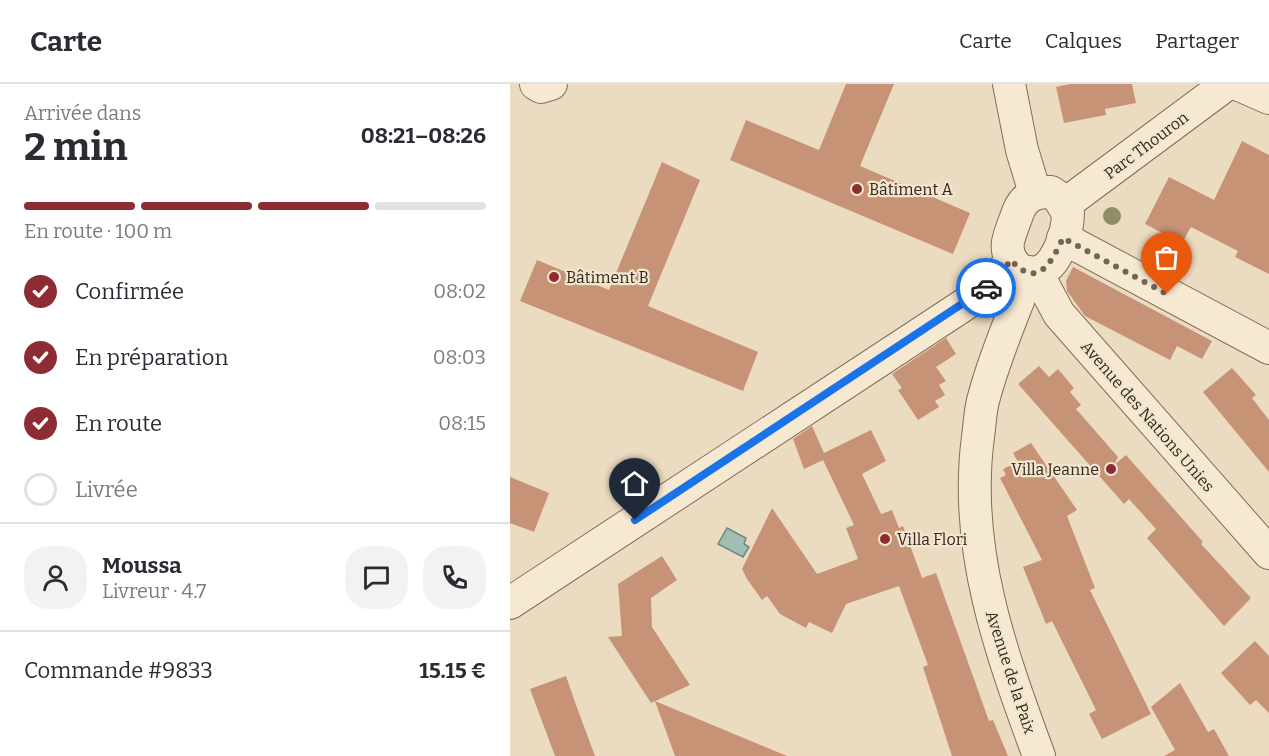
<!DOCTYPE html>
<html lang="fr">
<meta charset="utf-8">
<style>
:root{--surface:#fff;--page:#f2f2f3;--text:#2b2b33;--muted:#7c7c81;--line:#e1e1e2;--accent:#8e2c34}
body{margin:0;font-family:Bitter,serif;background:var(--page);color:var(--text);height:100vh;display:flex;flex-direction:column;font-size:22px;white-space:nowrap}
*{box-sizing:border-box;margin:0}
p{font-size:20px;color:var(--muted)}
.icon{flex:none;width:33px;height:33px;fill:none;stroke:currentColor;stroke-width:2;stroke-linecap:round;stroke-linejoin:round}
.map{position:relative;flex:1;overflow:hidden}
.details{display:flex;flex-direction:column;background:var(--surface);width:510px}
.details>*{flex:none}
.pin{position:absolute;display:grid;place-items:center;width:51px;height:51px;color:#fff;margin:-62px -26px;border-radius:50% 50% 50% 0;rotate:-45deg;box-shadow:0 0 6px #0007}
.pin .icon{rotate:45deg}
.courier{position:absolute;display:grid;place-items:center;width:60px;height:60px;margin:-30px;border:4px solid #1a73e8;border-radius:50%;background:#fff;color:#222;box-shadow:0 2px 8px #0007}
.summary em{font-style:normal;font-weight:700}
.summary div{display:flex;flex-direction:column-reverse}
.summary{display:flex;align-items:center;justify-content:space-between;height:102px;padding:0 24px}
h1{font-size:39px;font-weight:700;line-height:45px}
.bar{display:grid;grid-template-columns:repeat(4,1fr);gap:9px 6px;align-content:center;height:72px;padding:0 24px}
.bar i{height:8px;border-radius:4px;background:var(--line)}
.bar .selected{background:var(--accent)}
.bar p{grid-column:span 4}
.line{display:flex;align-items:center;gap:15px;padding:0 24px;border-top:2px solid var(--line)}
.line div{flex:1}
.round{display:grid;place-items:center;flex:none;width:63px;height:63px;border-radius:24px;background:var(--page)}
ol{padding:0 24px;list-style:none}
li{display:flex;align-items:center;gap:18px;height:66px}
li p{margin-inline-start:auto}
li .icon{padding:6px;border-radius:50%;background:var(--accent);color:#fff;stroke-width:4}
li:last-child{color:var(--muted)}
li i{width:33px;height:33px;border:3px solid var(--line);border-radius:50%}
header{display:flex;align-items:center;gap:36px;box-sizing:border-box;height:84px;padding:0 30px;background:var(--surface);border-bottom:2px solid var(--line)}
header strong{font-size:28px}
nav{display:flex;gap:33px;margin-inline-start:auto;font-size:21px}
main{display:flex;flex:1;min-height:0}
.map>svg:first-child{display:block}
.water{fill:#a2bdb3;stroke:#6a8a80;stroke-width:1.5}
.building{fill:#c79377}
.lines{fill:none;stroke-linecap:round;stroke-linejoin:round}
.minor-casing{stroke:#836c59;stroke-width:34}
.minor{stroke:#f6e9d2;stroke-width:32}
.tree{fill:#918d6a}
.done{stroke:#736556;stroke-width:6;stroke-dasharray:0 10.8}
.route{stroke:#1a73e8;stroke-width:8}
.poi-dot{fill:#8e2c34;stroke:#f3e6cf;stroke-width:2}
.labels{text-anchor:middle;stroke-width:4.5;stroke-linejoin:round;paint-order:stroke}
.street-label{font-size:16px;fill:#33261d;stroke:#f3e6cf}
.poi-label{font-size:16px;fill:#33261d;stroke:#f3e6cf;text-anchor:start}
</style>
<header>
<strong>Carte</strong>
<nav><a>Carte</a><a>Calques</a><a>Partager</a></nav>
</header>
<main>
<section class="details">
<div class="summary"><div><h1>2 min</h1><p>Arrivée dans</p></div><em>08:21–08:26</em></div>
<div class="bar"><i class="selected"></i><i class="selected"></i><i class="selected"></i><i></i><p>En route · 100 m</p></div>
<ol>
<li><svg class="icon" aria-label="check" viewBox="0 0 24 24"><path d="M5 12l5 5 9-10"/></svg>Confirmée<p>08:02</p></li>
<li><svg class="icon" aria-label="check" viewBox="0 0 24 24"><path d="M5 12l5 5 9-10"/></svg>En préparation<p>08:03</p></li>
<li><svg class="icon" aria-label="check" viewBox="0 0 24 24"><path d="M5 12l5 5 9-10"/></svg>En route<p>08:15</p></li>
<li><i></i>Livrée</li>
</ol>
<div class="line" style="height:108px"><a class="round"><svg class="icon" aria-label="person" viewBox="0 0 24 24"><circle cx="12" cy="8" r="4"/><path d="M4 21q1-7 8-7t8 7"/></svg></a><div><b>Moussa</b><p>Livreur · 4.7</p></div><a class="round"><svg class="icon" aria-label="chat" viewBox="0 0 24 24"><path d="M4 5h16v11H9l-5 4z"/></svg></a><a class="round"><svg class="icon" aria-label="phone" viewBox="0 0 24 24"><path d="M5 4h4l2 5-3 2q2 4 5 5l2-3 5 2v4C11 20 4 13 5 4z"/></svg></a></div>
<div class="line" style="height:78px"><div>Commande #9833</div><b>15.15 €</b></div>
</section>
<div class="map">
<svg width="759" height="672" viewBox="0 0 759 672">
<rect width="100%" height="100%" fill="#ebdbc0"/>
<path class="water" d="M217 444 236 454 234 460 239 463 233 473 208 460Z"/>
<g class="building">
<path d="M336 0H384L350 82 460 129 443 170 220 76 236 36 309 66Z"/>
<path d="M560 0H622L626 19 595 25 596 31 554 39 546 3Z"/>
<path d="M732 57 759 71V190L725 173 728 167 681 143 672 159 635 140 659 93 704 116Z"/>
<path d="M152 78 190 96 138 222 248 268 233 307 10 217 27 176 99 206Z"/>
<path d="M563 183 702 257 692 275 667 262 660 276 575 232 557 207 556 197Z"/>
<path d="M436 254 446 270 426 283 436 297 429 301 435 311 425 317 429 323 408 336 388 306 392 304 382 290Z"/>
<path d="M529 282 539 293 548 285 564 304 560 308 571 321 566 325 608 373 604 381 616 371 693 458 691 460 741 514 714 542 637 454 646 445 619 415 614 420 508 300Z"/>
<path d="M722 284 746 311 742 314 759 336V388L693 308Z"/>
<path d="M302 342 314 369 361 346 376 377 352 390 371 430 382 426 389 444 393 442 412 494 426 489 479 637 483 636 498 672H442L413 583 418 581 389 502 336 520 322 549 299 538 296 544 270 530 257 512 252 516 237 495 232 485 262 424 307 490 348 475 336 444 344 441 313 376 294 385 283 355Z"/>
<path d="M521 359 567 426 557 432 585 504 580 506 641 630 592 655 579 630 586 626 542 537 536 540 513 483 532 476 490 394 496 391 493 385 508 378 503 369Z"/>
<path d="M0 393 39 409 24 448 0 439Z"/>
<path d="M152 472 167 496 141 514 142 543 180 601 141 619 98 553 112 552 108 500Z"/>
<path d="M745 557 759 572V629L746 616 740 621 711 589Z"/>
<path d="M56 592 66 621 85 672H45L20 605Z"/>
<path d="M670 599 698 648 704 645 719 672H654L665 666 641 623Z"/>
<path d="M145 617 277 672H165Z"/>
</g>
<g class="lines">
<defs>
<g id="minor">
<path d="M26 0 31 3 41 0"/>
<path d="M499 0 512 66 525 109"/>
<path d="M727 0 759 14"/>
<path d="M541 108 548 113 558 129C558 146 548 182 528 188 511 194 495 175 498 158 500 148 505 137 508 128 514 113 525 107 541 108Z"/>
<path d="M554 121 717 0"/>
<path d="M553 154 759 264"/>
<path d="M519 188C504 229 485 271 474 313 470 325 470 340 468 353 453 465 491 569 529 672"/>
<path d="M527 189 549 230 759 469"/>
<path d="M0 519 463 215 486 196 501 176"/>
</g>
</defs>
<use href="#minor" class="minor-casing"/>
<use href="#minor" class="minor"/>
</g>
<circle class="tree" cx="602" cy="132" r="9"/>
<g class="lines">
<path class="done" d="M476 204 486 196 501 176C528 207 542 177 553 154L657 210"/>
<path class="route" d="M125 436 476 204"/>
</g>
<g class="poi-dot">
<circle cx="347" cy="105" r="6"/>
<circle cx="44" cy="193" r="6"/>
<circle cx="601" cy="385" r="6"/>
<circle cx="375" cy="455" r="6"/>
</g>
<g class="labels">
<g class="street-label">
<text transform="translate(636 61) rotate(-37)" y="6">Parc Thouron</text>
<text transform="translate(638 332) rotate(49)" y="6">Avenue des Nations Unies</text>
<text transform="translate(501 588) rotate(72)" y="6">Avenue de la Paix</text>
</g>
<g class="poi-label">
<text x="359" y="111">Bâtiment A</text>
<text x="56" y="199">Bâtiment B</text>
<text x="589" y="391" text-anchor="end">Villa Jeanne</text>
<text x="387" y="461">Villa Flori</text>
</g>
</g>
</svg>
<div class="pin" style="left:657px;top:210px;background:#ea580c"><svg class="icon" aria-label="bag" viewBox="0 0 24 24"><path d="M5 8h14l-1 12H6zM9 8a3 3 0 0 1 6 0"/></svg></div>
<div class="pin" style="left:125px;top:436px;background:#1f2937"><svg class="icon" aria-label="home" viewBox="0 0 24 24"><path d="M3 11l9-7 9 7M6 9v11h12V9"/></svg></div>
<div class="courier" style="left:476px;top:204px"><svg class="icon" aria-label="car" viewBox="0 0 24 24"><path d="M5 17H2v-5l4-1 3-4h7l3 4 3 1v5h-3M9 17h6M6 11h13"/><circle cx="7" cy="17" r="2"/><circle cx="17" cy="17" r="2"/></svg></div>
</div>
</main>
